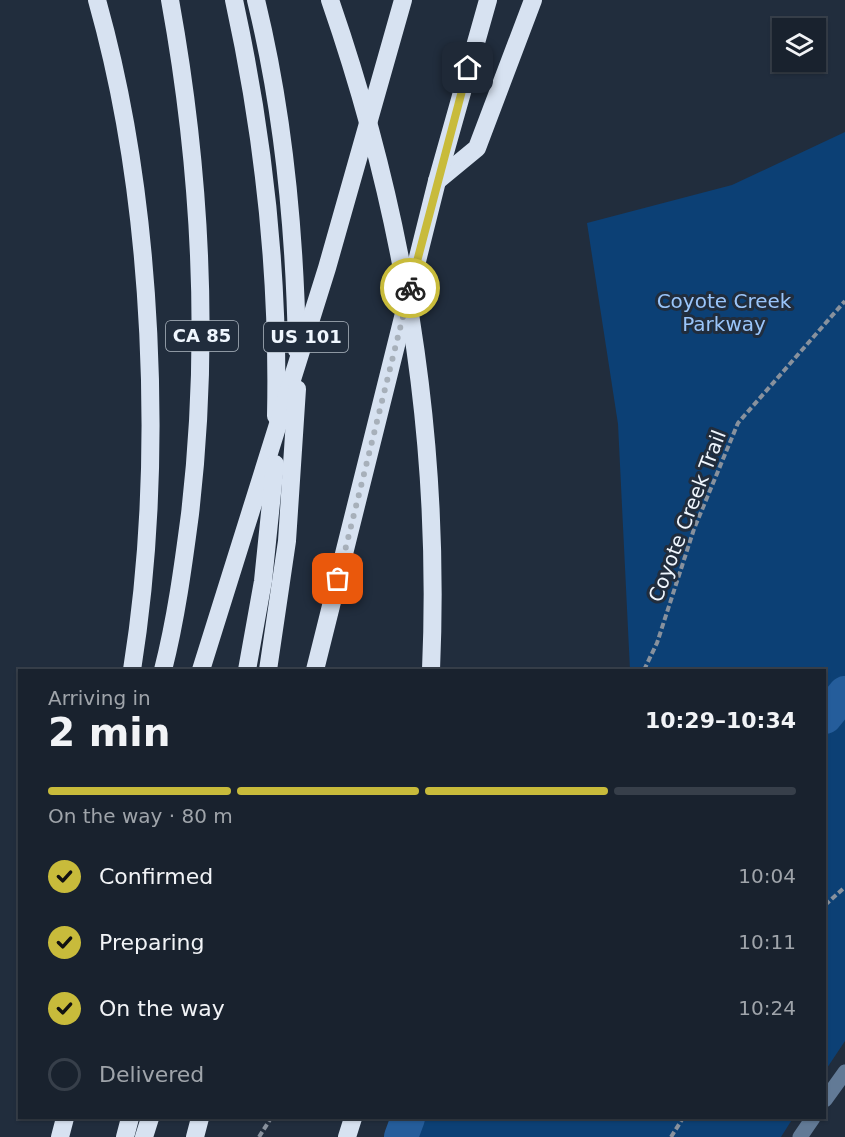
<!DOCTYPE html>
<meta charset="utf-8">
<style>
:root{--surface:#19222e;--page:#262f3a;--text:#f1f3f6;--muted:#9fa4aa;--line:#373f4a;--accent:#c8bb3b}
body{margin:0;font-family:"DejaVu Sans",sans-serif;background:var(--page);color:var(--text);height:100vh;display:flex;flex-direction:column;font-size:22px;white-space:nowrap}
*{box-sizing:border-box;margin:0}
p{font-size:20px;color:var(--muted)}
.icon{flex:none;width:33px;height:33px;fill:none;stroke:currentColor;stroke-width:2;stroke-linecap:round;stroke-linejoin:round}
.map{position:relative;flex:1;overflow:hidden}
.details{position:absolute;left:18px;top:669px;width:808px;height:450px;display:flex;flex-direction:column;background:var(--surface);border-radius:0px;box-shadow:0 2px 4px #0004,0 0 0 2px var(--line)}
.details>*{flex:none}
.fabs{position:absolute;left:772px;top:18px;display:grid;gap:12px}
.fabs a{display:grid;place-items:center;width:54px;height:54px;border-radius:0px;background:var(--surface);box-shadow:0 2px 4px #0004,0 0 0 2px var(--line);font-size:30px}
.pin{position:absolute;display:grid;place-items:center;width:51px;height:51px;color:#fff;margin:-26px;border-radius:12px;box-shadow:0 3px 9px #0006}
.courier{position:absolute;display:grid;place-items:center;width:60px;height:60px;margin:-30px;border:4px solid #c8bb3b;border-radius:50%;background:#fff;color:#222;box-shadow:0 2px 8px #0007}
.overview em{font-style:normal;font-weight:600}
.overview div{display:flex;flex-direction:column-reverse}
.overview{display:flex;align-items:center;justify-content:space-between;height:102px;padding:0 30px}
h1{font-size:39px;font-weight:600;line-height:45px}
.bar{display:grid;grid-template-columns:repeat(4,1fr);gap:9px 6px;align-content:center;height:72px;padding:0 30px}
.bar i{height:8px;border-radius:4px;background:var(--line)}
.bar .active{background:var(--accent)}
.bar p{grid-column:span 4}
ol{padding:0 30px;list-style:none}
li{display:flex;align-items:center;gap:18px;height:66px}
li p{margin-inline-start:auto}
li .icon{padding:6px;border-radius:50%;background:var(--accent);color:#111;stroke-width:4}
li:last-child{color:var(--muted)}
li i{width:33px;height:33px;border:3px solid var(--line);border-radius:50%}
.map>svg:first-child{display:block}
.green{fill:#0c4075}
.lines{fill:none;stroke-linecap:round;stroke-linejoin:round}
.river{stroke:#255d9b;stroke-width:34}
.path{stroke:#88919d;stroke-width:4;stroke-dasharray:6 3;stroke-linecap:butt}
.minor{stroke:#627a96;stroke-width:15}
.highway{stroke:#d7e2f1;stroke-width:18}
.done{stroke:#a7b0ba;stroke-width:6;stroke-dasharray:0 10.8}
.route{stroke:#c8bb3b;stroke-width:8}
.labels{text-anchor:middle;stroke-width:6;stroke-linejoin:round;paint-order:stroke}
.shield{fill:#212d3d;stroke:#b1bac4;stroke-width:1.5}
.shield-label{font-size:18px;font-weight:bold;fill:#eff6fe}
.park-label{font-size:20px;fill:#9ac5fa;stroke:#212d3d}
.street-label{font-size:20px;fill:#eff6fe;stroke:#212d3d}
</style>
<div class="map">
<svg width="845" height="1137" viewBox="0 0 845 1137">
<rect width="100%" height="100%" fill="#212d3d"/>
<g class="green">
<path d="M845 132V1041L825 1071V670H630L618 424 587 223 732 185Z"/>
<path d="M398 1118H793L781 1137H391Z"/>
</g>
<g class="lines">
<g class="river">
<path d="M825 717 845 693"/>
<path d="M401 1137 408 1118"/>
</g>
<g class="path">
<path d="M644 670 657 643 694 529 738 423 845 301"/>
<path d="M825 905 845 887"/>
<path d="M259 1137 271 1118"/>
<path d="M671 1137 683 1118"/>
</g>
<g class="minor">
<path d="M825 1100 845 1072"/>
<path d="M800 1137 813 1118"/>
</g>
<g class="highway">
<path d="M97 0C154 202 165 463 132 670"/>
<path d="M234 0C264 137 279 275 276 416"/>
<path d="M256 0C284 114 295 233 297 350"/>
<path d="M330 0C405 216 441 442 431 670"/>
<path d="M437 181 477 148 533 0"/>
<path d="M163 670C176 619 183 567 190 514 210 342 201 171 170 0"/>
<path d="M201 670 327 268 403 0"/>
<path d="M247 670 263 581 275 464"/>
<path d="M268 670 287 541 297 389"/>
<path d="M315 670 437 181 488 0"/>
<path d="M60 1137 65 1118"/>
<path d="M125 1137 130 1118"/>
<path d="M144 1137 150 1118"/>
<path d="M195 1137 200 1118"/>
<path d="M347 1137 353 1118"/>
</g>
</g>
<g class="lines">
<path class="done" d="M338 579 410 288"/>
<path class="route" d="M410 288 468 68"/>
</g>
<g class="labels">
<g class="shield">
<rect x="166" y="321" width="72" height="30" rx="4.5"/>
<rect x="264" y="322" width="84" height="30" rx="4.5"/>
</g>
<g class="shield-label">
<text x="202" y="342">CA 85</text>
<text x="306" y="343">US 101</text>
</g>
<g class="park-label">
<text x="724" y="308">Coyote Creek<tspan x="724" dy="23">Parkway</tspan></text>
</g>
<g class="street-label">
<text transform="translate(687 516) rotate(-69)" y="7">Coyote Creek Trail</text>
</g>
</g>
</svg>
<div class="fabs">
<a><svg class="icon" aria-label="layers" viewBox="0 0 24 24"><path d="M12 4l9 5-9 5-9-5zM3 14l9 5 9-5"/></svg></a>
</div>
<div class="pin" style="left:338px;top:579px;background:#ea580c"><svg class="icon" aria-label="bag" viewBox="0 0 24 24"><path d="M5 8h14l-1 12H6zM9 8a3 3 0 0 1 6 0"/></svg></div>
<div class="pin" style="left:468px;top:68px;background:#1f2937"><svg class="icon" aria-label="home" viewBox="0 0 24 24"><path d="M3 11l9-7 9 7M6 9v11h12V9"/></svg></div>
<div class="courier" style="left:410px;top:288px"><svg class="icon" aria-label="bike" viewBox="0 0 24 24"><circle cx="6" cy="16" r="4"/><circle cx="18" cy="16" r="4"/><path d="M6 16l4-8h5l3 8M10 8l3 8H6M13 5h3"/></svg></div>
<section class="details">
<div class="overview"><div><h1>2 min</h1><p>Arriving in</p></div><em>10:29–10:34</em></div>
<div class="bar"><i class="active"></i><i class="active"></i><i class="active"></i><i></i><p>On the way · 80 m</p></div>
<ol>
<li><svg class="icon" aria-label="check" viewBox="0 0 24 24"><path d="M5 12l5 5 9-10"/></svg>Confirmed<p>10:04</p></li>
<li><svg class="icon" aria-label="check" viewBox="0 0 24 24"><path d="M5 12l5 5 9-10"/></svg>Preparing<p>10:11</p></li>
<li><svg class="icon" aria-label="check" viewBox="0 0 24 24"><path d="M5 12l5 5 9-10"/></svg>On the way<p>10:24</p></li>
<li><i></i>Delivered</li>
</ol>
</section>
</div>
